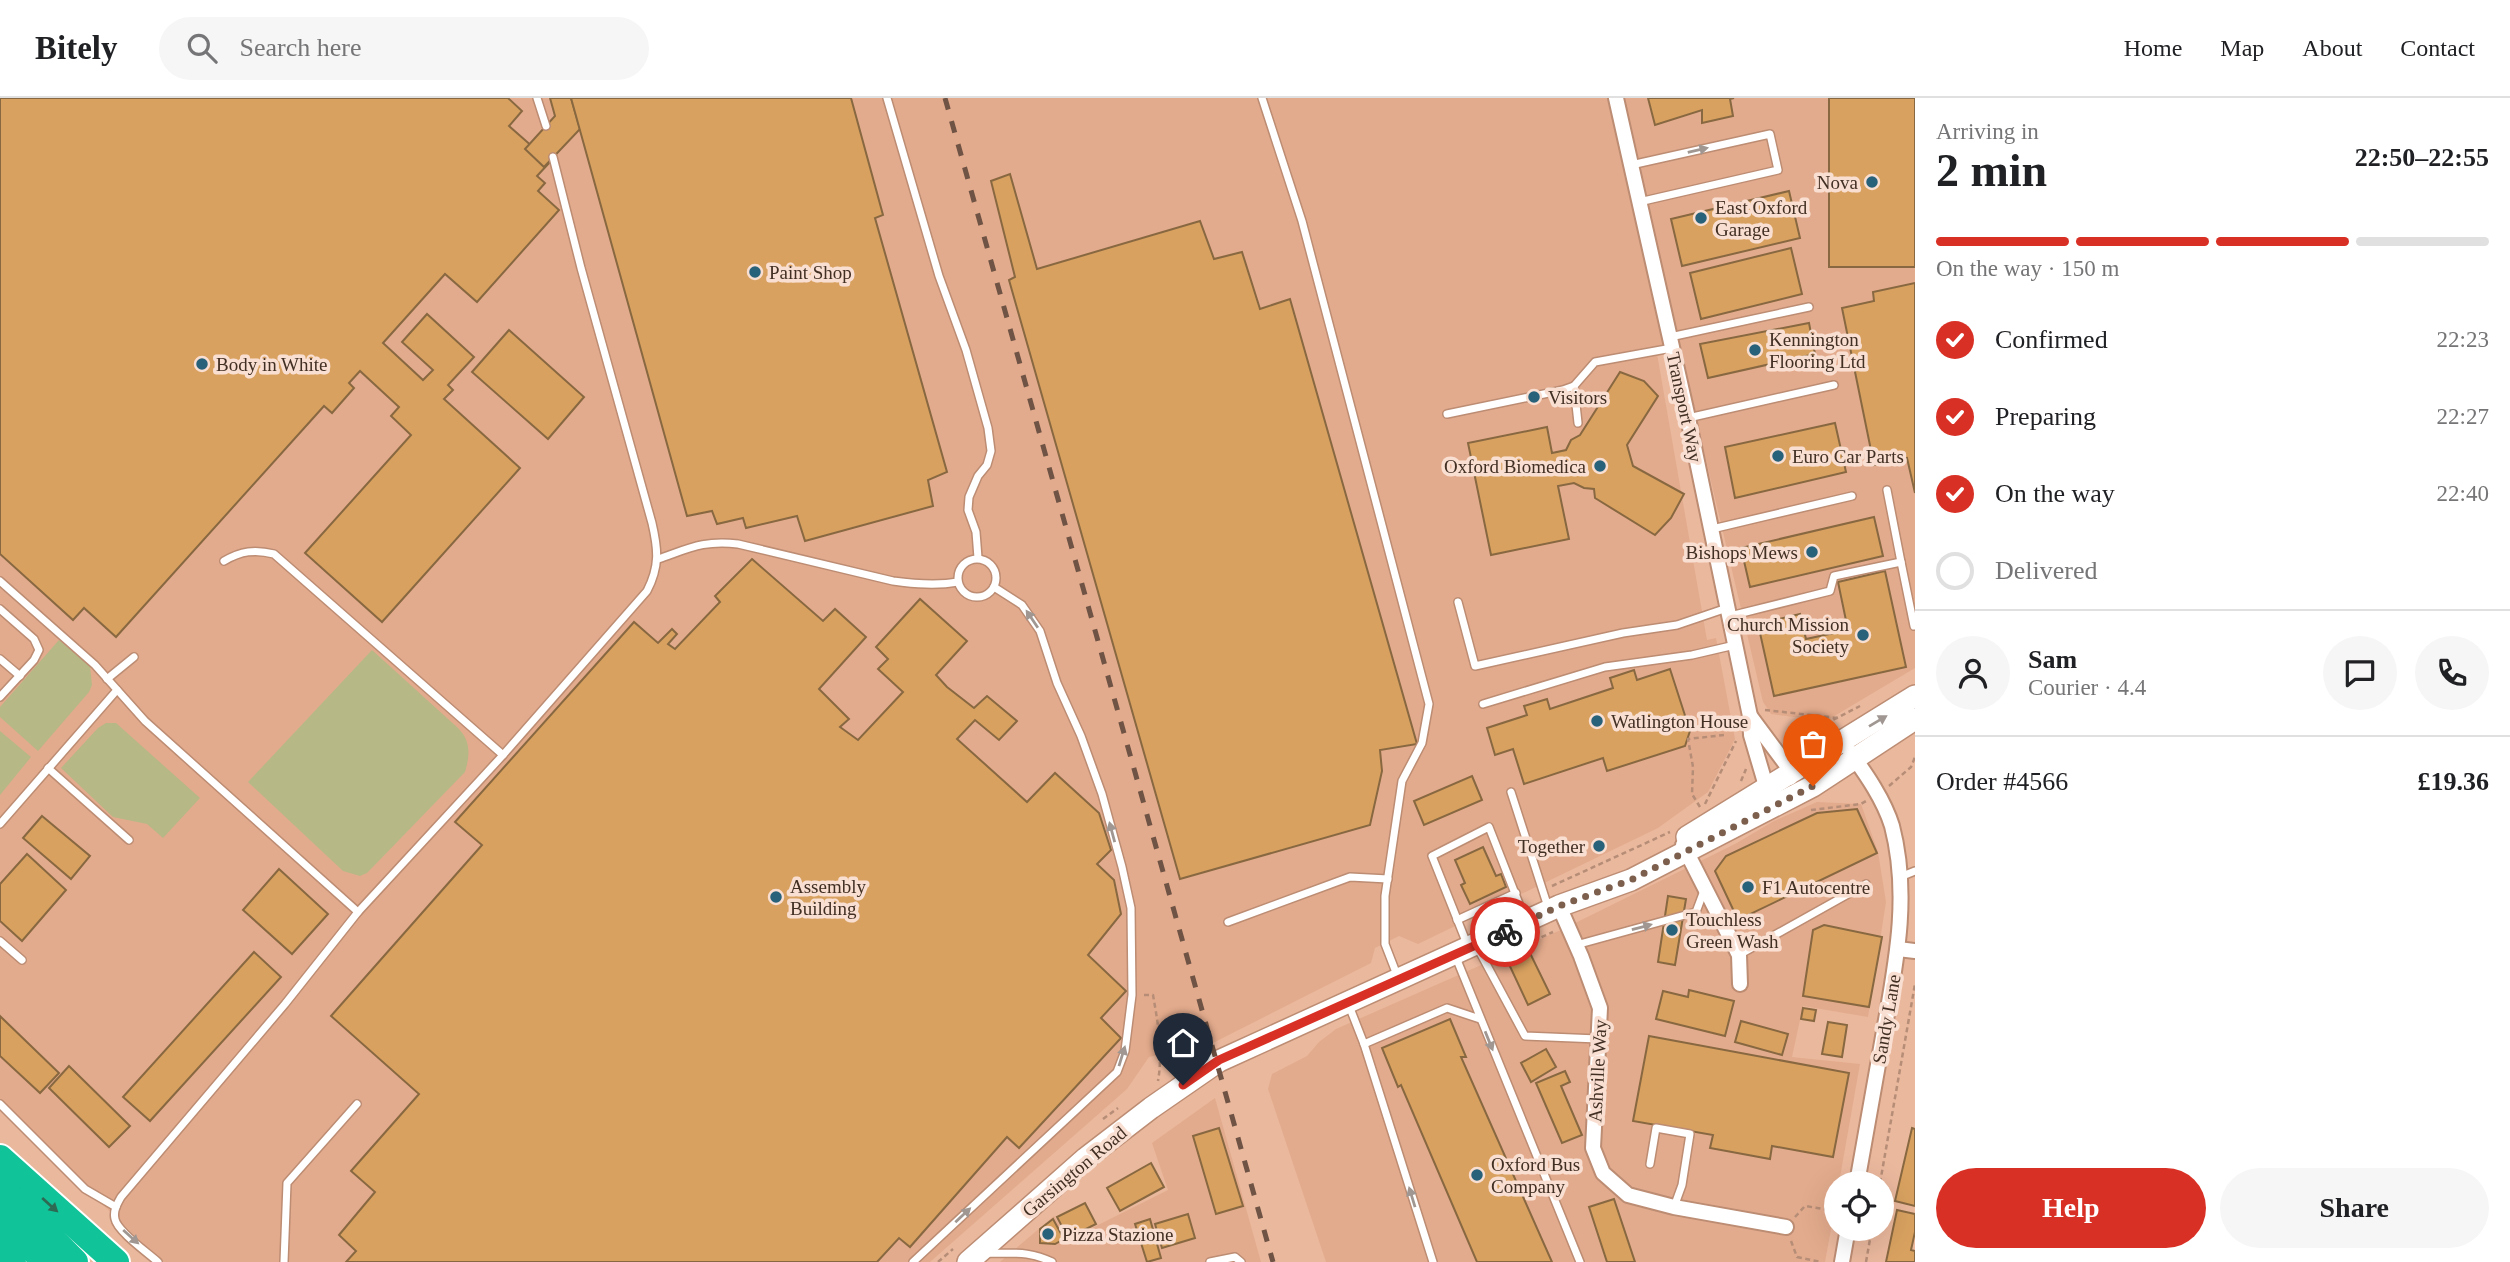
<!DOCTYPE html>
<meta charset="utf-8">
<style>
:root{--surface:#fff;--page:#f6f6f6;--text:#202124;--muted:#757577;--line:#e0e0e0;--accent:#d93025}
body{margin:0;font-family:Georgia,serif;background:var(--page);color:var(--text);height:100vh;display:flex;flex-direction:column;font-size:26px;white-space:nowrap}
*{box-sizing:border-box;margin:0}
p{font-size:23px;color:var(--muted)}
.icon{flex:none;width:38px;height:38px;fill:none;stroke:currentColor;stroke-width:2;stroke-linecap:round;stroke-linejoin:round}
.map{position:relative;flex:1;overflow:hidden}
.details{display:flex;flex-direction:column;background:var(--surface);width:595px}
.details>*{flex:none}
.buttons{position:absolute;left:1824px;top:1073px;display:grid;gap:14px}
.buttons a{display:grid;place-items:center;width:70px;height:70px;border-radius:50%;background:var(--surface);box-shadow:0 7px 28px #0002;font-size:35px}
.pin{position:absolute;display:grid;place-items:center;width:60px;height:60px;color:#fff;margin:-72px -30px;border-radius:50% 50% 50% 0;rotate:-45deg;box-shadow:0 0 7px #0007}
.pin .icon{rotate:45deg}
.courier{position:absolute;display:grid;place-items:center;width:70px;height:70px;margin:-35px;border:5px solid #d93025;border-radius:50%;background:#fff;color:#222;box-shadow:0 2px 9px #0007}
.head em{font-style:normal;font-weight:800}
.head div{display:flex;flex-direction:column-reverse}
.head{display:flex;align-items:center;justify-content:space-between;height:119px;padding:0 21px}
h1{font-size:46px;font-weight:800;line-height:52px}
.bar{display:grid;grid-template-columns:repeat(4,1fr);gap:10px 7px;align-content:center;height:84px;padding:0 21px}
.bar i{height:9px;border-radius:5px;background:var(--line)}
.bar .current{background:var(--accent)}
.bar p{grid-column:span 4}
.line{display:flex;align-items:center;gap:18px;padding:0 21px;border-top:2px solid var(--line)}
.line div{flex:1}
.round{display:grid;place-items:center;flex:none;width:74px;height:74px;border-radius:37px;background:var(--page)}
ol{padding:0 21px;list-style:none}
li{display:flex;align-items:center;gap:21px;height:77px}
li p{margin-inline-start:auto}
li .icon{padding:7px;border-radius:50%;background:var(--accent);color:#fff;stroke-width:4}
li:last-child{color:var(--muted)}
li i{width:38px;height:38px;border:4px solid var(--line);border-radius:50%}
.button{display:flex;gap:14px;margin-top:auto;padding:14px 21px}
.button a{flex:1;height:80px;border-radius:42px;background:var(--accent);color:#fff;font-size:28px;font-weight:800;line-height:80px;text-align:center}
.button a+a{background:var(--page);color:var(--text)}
header{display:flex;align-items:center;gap:42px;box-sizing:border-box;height:98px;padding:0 35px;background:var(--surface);border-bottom:2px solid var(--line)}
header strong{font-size:33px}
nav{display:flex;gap:38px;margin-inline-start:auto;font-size:24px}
.search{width:490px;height:63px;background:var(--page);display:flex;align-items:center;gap:18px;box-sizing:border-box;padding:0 24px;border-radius:38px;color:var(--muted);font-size:26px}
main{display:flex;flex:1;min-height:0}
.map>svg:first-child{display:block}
.built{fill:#e3ab8d}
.green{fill:#b6b886}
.building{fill:#d8a160;stroke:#886841;stroke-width:2}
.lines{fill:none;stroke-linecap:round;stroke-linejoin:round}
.lane-casing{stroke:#bc8c73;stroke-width:10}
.street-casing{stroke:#bc8c73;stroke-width:18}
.secondary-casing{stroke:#bc8c73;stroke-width:24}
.highway-casing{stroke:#fff;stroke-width:30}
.path{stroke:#b68d77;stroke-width:2.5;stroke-dasharray:5 3.5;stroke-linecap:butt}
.lane{stroke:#fff;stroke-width:7}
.street{stroke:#fff;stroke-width:14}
.secondary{stroke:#fff;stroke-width:21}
.highway{stroke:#11c399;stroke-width:26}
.rail{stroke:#6f5344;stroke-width:5;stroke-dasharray:12 12;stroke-linecap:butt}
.oneway{fill:#a09792}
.oneway2{fill:#2e6a53}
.done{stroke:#7d5f4e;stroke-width:7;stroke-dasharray:0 12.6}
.route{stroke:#d93025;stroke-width:9}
.poi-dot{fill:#27617a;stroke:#f9dfd1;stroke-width:2.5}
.labels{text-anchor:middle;stroke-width:7;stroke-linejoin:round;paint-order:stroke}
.poi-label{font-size:19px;fill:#422f24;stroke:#f9dfd1;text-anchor:start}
.street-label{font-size:19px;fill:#422f24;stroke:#f9dfd1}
</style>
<header>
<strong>Bitely</strong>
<div class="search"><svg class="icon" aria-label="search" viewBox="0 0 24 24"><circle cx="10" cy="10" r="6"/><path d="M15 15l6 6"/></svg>Search here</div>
<nav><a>Home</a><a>Map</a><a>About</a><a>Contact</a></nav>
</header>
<main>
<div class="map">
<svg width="1915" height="1164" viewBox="0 0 1915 1164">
<rect width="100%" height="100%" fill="#eab89d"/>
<g class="built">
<path d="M0 0H1915V570L1826 623 1771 616 1763 604 1678 243 1656 250 1707 542 1716 540 1735 641 1708 694 1658 730 1418 846 1399 838 1375 850 1371 865 1203 950 1183 951 1149 959 1127 991 930 1164H162L0 1007Z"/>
<path d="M1817 704 1861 706 1878 754 1886 804 1868 919 1803 908 1792 959 1860 966 1839 1085H1836V1104L1825 1164H1326L1268 991 1272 976 1307 958 1319 944 1336 931 1563 831 1735 746 1774 723Z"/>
<path d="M1215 1000 1261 1164H1000L1054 1118 1068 1142 1168 1092 1152 1045Z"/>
</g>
<g class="green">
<path d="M59 542 90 568 92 587 89 594 38 653 0 619V609Z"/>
<path d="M372 552 458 630C471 643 470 657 465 674L367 775 360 778 343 773 248 684Z"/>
<path d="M106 625H116L200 700 163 740 147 726 113 719 61 670 98 630Z"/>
<path d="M0 633 31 659 0 697Z"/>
</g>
<g class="building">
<path d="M0 0H508L522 13 509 28 550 64 537 78 545 85 538 93 559 112 477 204 445 176 383 245 423 282 433 272 402 244 427 216 474 259 448 287 453 292 444 301 520 370 382 524 305 455 411 337 391 318 399 309 360 273 349 285 354 290 332 315 324 308 116 539 84 510 73 522 0 456Z"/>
<path d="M550 0H571L580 31 544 69 525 51 555 18Z"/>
<path d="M571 0H851L883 117 875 120 947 374 928 382 933 408 805 443 797 418 746 430 743 420 717 426 712 413 687 418Z"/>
<path d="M1648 0H1734L1730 1 1733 18 1702 25V12L1655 27Z"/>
<rect x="1829" y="0" width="86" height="169"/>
<path d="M1010 76 1037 171 1200 123 1214 161 1242 154 1260 211 1290 201 1417 646 1380 652 1382 673 1370 727 1180 781 1009 182 1015 179 991 83Z"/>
<path d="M1789 93 1800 140 1682 168 1671 121Z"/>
<path d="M1791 150 1802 196 1701 221 1690 175Z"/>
<path d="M1915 185V395L1907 360 1874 367 1842 210 1874 203 1873 194Z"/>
<path d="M1809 225 1815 256 1708 280 1700 246Z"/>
<path d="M509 232 584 299 548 341 472 274Z"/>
<path d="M1620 274 1644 283 1658 298 1627 347 1633 368 1684 396 1671 420 1655 437 1595 400 1594 391 1584 390 1574 385 1558 388 1569 441 1491 457 1468 345 1547 329 1552 355 1566 352 1571 342 1580 337Z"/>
<path d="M1835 325 1846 374 1735 400 1725 349Z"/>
<path d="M1874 419 1883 458 1750 489 1741 450Z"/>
<path d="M752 461 823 523 835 511 866 539 819 591 849 621 840 629 858 642 903 594 878 571 888 561 876 549 920 501 967 543 936 577 947 589 974 610 987 598 1017 623 999 642 975 622 957 641 1027 704 1055 675 1099 715 1111 752 1097 766 1114 782 1121 816 1088 857 1126 893 1101 920 1121 940 1019 1050 1007 1039 910 1149 899 1140 877 1164H346L356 1153 339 1137 375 1094 351 1073 419 996 331 918 482 747 455 724 634 524 658 545 672 531 677 536 668 546 675 551 720 504 715 498Z"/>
<path d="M1885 473 1906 569 1774 598 1758 526 1800 516 1806 541 1848 532 1838 484Z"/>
<path d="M1670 571 1690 633 1685 648 1607 673 1603 660 1524 686 1513 651 1495 657 1487 630 1527 617 1524 608 1547 601 1550 611 1613 590 1610 580 1634 572 1637 582Z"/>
<path d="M1472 678 1482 702 1424 727 1414 703Z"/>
<path d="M1857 711 1877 755 1738 822 1715 773 1726 758 1817 715Z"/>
<path d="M42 718 90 758 71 781 23 740Z"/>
<path d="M1483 749 1496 778 1501 776 1506 789 1470 806 1461 787 1465 785 1455 762Z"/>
<path d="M27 756 66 792 22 843 0 823V786Z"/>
<path d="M279 771 328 816 292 856 243 812Z"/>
<path d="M1668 798 1686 801 1675 867 1658 864Z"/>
<path d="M1824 827 1882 839 1869 909 1803 898 1813 832Z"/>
<path d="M1528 851 1550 896 1528 907 1507 862Z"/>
<path d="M254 854 281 879 150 1023 123 999Z"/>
<path d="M1689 892 1734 903 1725 938 1656 921 1663 893 1688 899Z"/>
<path d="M1803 910 1816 912 1814 923 1801 921Z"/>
<path d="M0 918 59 975 40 995 0 958Z"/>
<path d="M1450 921 1466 959H1461L1552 1164H1477L1401 987 1398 989 1382 950Z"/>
<path d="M1741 923 1788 936 1782 957 1735 944Z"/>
<path d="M1828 924 1847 927 1842 959 1822 956Z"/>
<path d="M1649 938 1849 975 1833 1059 1772 1048 1770 1061 1710 1050 1713 1037 1633 1023Z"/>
<path d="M1546 951 1556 969 1531 984 1521 965Z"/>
<path d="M69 968 130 1028 109 1049 49 990Z"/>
<path d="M1565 973 1570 984 1561 988 1582 1037 1562 1045 1536 985Z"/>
<path d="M1219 1030 1243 1108 1216 1116 1193 1038Z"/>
<path d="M1912 1030 1915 1031V1108L1895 1103Z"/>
<path d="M1151 1065 1164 1089 1120 1113 1107 1090Z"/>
<path d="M1614 1101 1635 1164H1607L1589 1109Z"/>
<path d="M1085 1105 1096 1126 1068 1140 1057 1119Z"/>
<path d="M1897 1112 1915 1116V1134L1911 1152 1915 1153V1164H1886Z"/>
<path d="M1188 1116 1195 1140 1162 1150 1155 1126Z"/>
<path d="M1053 1121 1064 1141 1055 1146 1040 1145V1131Z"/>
<path d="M1150 1121 1161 1160 1147 1164 1135 1126Z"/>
</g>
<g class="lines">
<defs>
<g id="lane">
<path d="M537 0 546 28"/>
<path d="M887 0 939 178 966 252 988 330 991 353 987 367 978 378 969 399 968 412 976 434 978 460"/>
<path d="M1262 0 1302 123 1429 606 1422 645 1402 683 1385 798V846L1397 877"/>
<path d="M1631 67 1770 36 1778 72 1639 104"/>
<path d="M1670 239 1809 209"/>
<path d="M1574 288 1578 325"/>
<path d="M1447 316 1563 292 1574 288 1595 264 1672 250"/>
<path d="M1688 320 1834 287"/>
<path d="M1887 392 1901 464"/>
<path d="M1712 431 1852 398"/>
<circle cx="977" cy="480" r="19"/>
<path d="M658 461C690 450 704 442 738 446L893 483C915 486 936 488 958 484"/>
<path d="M224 463C241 453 255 451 274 456L503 657"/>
<path d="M0 483 95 567 145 623 358 814"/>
<path d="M1458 504 1475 568 1623 535 1677 527 1727 510"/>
<path d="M0 511 34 541 39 552 34 562 0 599"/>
<path d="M1730 518 1830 493 1834 478 1901 464 1914 528"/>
<path d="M0 561 20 578"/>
<path d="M107 581 134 559"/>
<path d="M1483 606 1605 569 1692 557 1735 547"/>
<path d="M48 670 129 742"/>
<path d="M1511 694 1548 809"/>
<path d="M0 726 117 592"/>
<path d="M1900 779 1915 773"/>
<path d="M1457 822 1516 795"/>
<path d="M1228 824 1350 779 1388 781"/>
<path d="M0 843 22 862"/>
<path d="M1467 846 1432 758 1489 729 1525 821"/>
<path d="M1476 847 1525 938 1598 941"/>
<path d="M1576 847 1696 814 1705 790"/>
<path d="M1455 857 1580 1164"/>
<path d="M1739 857 1866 786"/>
<path d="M1348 905 1364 946 1433 1164"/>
<path d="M1364 946 1447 910 1480 921"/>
<path d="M0 1006 85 1091 116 1109"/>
<path d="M1650 1066 1656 1030 1690 1036 1682 1087 1674 1109"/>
<path d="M986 1155C1011 1156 1028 1152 1052 1164"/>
<path d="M158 1164C148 1155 117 1133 115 1121 113 1113 117 1106 121 1099L285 906 358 814 503 657 647 493C660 468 658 451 652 425L581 170 553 59"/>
<path d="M284 1164 287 1085 357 1006"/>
<path d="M913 1164 1117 974 1125 953 1132 897 1131 810 1122 769 1102 696 1081 638 1057 585 1040 533 1022 507 994 489"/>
<path d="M1210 1164 1235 1159 1241 1164"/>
</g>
<g id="street">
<path d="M1616 0 1688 320 1750 618 1751 637 1766 688 1773 694"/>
<path d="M1750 618 1791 673 1790 680"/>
<path d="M1850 654C1866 676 1884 702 1892 728 1910 797 1896 865 1884 933 1875 984 1866 1034 1857 1085"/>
<path d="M1683 747 1739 857 1740 886"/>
<path d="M1559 808 1581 858 1600 910 1593 1050 1603 1075 1628 1097 1674 1109 1786 1129"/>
<path d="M1898 851 1915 853"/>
<path d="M1842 1164 1848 1130"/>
</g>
<g id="secondary">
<path d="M1687 739 1915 598"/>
<path d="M968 1164 1086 1060 1151 1010 1219 963 1559 808 1631 782 1813 688 1915 621"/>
</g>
<g id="highway">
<path d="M0 1060 116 1164"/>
<path d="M0 1088 75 1164"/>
<path d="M0 1118 45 1164"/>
<path d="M0 1149 13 1164"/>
</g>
</defs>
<use href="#lane" class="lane-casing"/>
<use href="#street" class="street-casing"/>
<use href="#secondary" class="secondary-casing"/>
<use href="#highway" class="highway-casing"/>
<g class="path">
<path d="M1765 612 1838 620"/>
<path d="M1788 645 1860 608"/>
<path d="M1741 683 1746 671"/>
<path d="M1889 688 1911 669 1915 659"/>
<path d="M1705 706 1736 643"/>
<path d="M1700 709 1692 696 1693 669 1688 641 1724 637"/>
<path d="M1811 712 1861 706 1866 703"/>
<path d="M1552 788 1670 734"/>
<path d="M1495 860 1553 834"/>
<path d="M1144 897H1153C1158 925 1163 955 1158 983"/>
<path d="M1103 1021 1118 1010"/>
<path d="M1880 1085 1915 886"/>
<path d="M1795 1119 1805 1108 1836 1113"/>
<path d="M1791 1143 1797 1159 1821 1164"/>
<path d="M938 1164 953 1151"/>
<path d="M1866 1164 1872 1130"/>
</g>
<use href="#lane" class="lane"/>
<use href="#street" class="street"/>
<use href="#secondary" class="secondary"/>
<use href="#highway" class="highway"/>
<path class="rail" d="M945 0 1273 1164"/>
</g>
<defs><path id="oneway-solid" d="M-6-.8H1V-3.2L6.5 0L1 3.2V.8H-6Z" transform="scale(1.75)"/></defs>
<g class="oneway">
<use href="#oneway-solid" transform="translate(1698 52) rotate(-13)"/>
<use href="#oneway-solid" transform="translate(1032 521) rotate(-124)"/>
<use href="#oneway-solid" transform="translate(1878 623) rotate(-31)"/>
<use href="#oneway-solid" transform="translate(1112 734) rotate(-105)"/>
<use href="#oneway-solid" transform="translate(1642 829) rotate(-15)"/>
<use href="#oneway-solid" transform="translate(1489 943) rotate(68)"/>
<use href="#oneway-solid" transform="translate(1122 958) rotate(-73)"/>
<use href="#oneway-solid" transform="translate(1412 1099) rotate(-107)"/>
<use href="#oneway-solid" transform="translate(963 1117) rotate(-43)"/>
<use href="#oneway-solid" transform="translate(131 1139) rotate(42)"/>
</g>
<use class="oneway2" href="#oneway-solid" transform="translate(50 1107) rotate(42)"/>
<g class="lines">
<path class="done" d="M1505 834 1559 808 1631 782 1813 688"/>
<path class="route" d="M1183 987 1219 962 1505 834"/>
</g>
<g class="poi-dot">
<circle cx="1872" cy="84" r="7"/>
<circle cx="1701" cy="120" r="7"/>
<circle cx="755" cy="174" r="7"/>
<circle cx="1755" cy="252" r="7"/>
<circle cx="202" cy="266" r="7"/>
<circle cx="1534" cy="299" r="7"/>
<circle cx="1778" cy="358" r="7"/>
<circle cx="1600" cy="368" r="7"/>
<circle cx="1812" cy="454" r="7"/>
<circle cx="1863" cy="537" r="7"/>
<circle cx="1597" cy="623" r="7"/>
<circle cx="1599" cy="748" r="7"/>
<circle cx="1748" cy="789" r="7"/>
<circle cx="776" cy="799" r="7"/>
<circle cx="1672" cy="832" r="7"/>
<circle cx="1477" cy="1077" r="7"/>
<circle cx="1048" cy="1136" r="7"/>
</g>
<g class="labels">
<g class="poi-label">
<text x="1858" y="91" text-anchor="end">Nova</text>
<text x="1715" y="116">East Oxford<tspan x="1715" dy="22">Garage</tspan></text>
<text x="769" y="181">Paint Shop</text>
<text x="1769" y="248">Kennington<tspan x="1769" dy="22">Flooring Ltd</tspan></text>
<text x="216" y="273">Body in White</text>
<text x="1548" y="306">Visitors</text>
<text x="1792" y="365">Euro Car Parts</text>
<text x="1586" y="375" text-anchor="end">Oxford Biomedica</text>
<text x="1798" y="461" text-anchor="end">Bishops Mews</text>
<text x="1849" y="533" text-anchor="end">Church Mission<tspan x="1849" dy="22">Society</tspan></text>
<text x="1611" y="630">Watlington House</text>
<text x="1585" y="755" text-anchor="end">Together</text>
<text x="790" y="795">Assembly<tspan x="790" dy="22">Building</tspan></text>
<text x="1762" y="796">F1 Autocentre</text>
<text x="1686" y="828">Touchless<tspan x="1686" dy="22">Green Wash</tspan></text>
<text x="1491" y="1073">Oxford Bus<tspan x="1491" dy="22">Company</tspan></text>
<text x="1062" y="1143">Pizza Stazione</text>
</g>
<g class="street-label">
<text transform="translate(1685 309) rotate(78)" y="7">Transport Way</text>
<text transform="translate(1886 921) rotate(-80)" y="7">Sandy Lane</text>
<text transform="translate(1597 973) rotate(-87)" y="7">Ashville Way</text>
<text transform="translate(1074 1073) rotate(-40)" y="7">Garsington Road</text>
</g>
</g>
</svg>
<div class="buttons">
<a><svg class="icon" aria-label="locate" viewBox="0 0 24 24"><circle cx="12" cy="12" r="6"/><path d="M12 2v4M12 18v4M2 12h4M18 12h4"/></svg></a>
</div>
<div class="pin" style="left:1813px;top:688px;background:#ea580c"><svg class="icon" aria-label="bag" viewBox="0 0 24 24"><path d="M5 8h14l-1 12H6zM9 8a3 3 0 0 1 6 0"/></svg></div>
<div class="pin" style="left:1183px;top:987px;background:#1f2937"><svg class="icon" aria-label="home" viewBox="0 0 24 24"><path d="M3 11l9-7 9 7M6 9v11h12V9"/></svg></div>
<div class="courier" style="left:1505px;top:834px"><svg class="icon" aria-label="bike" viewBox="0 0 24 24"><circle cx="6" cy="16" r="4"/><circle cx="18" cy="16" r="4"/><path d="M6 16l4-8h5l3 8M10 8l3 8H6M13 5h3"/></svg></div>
</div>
<section class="details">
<div class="head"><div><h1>2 min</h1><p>Arriving in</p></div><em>22:50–22:55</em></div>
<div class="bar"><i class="current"></i><i class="current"></i><i class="current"></i><i></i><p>On the way · 150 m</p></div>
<ol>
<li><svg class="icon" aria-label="check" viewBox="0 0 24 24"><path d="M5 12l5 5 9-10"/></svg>Confirmed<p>22:23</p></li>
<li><svg class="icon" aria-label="check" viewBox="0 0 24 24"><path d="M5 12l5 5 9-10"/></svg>Preparing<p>22:27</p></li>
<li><svg class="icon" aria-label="check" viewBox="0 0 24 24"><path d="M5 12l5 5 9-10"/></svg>On the way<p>22:40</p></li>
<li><i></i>Delivered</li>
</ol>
<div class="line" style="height:126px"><a class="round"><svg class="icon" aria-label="person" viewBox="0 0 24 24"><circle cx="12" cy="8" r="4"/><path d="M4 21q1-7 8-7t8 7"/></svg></a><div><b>Sam</b><p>Courier · 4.4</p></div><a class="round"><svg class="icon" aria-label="chat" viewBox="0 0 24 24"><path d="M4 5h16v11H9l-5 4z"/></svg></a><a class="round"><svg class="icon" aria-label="phone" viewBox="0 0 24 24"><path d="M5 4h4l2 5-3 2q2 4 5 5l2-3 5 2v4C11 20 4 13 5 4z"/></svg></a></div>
<div class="line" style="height:91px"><div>Order #4566</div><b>£19.36</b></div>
<div class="button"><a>Help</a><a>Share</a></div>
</section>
</main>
